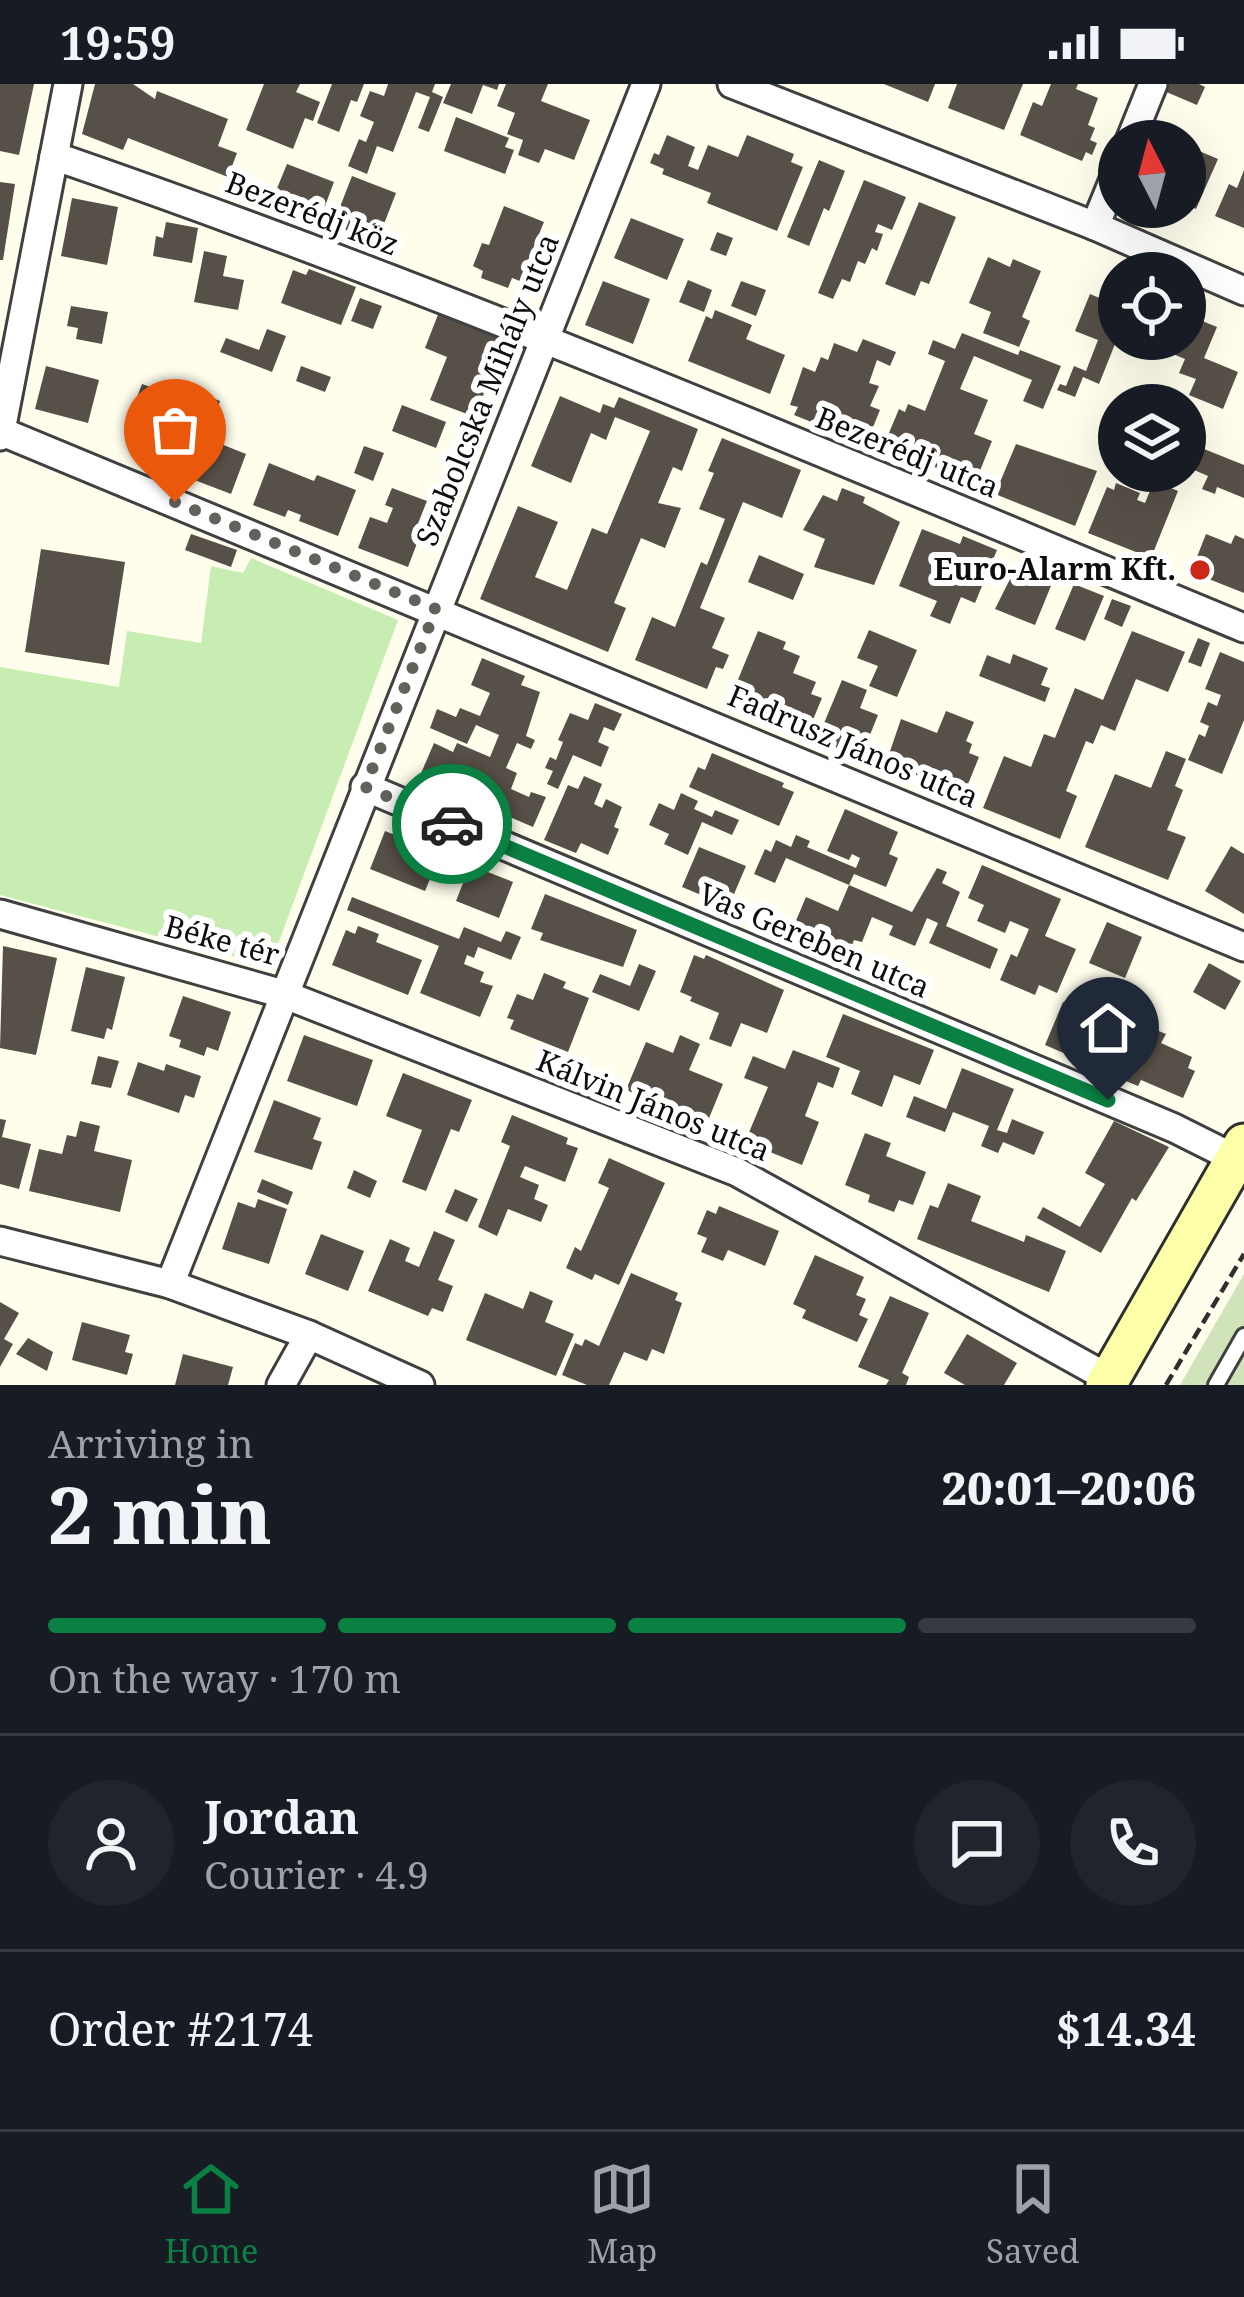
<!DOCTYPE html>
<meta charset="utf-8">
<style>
:root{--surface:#171b24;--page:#20242c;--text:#f1f3f6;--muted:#9ea1a6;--line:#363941;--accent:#0b8043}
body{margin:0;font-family:"Noto Serif",serif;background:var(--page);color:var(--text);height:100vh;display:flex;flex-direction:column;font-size:45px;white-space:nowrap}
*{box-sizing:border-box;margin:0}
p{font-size:39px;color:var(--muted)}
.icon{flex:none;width:66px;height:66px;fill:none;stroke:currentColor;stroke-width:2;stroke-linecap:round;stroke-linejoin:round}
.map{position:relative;height:1301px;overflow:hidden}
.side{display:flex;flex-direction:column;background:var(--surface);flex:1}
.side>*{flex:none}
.needle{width:78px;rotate:354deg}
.buttons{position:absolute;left:1098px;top:36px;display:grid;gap:24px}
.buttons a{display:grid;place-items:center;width:108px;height:108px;border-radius:50%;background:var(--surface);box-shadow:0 12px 48px #0002;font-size:60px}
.pin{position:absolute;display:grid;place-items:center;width:102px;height:102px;color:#fff;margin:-123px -51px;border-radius:50% 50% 50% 0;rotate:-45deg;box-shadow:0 0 12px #0007}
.pin .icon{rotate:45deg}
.courier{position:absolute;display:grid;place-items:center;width:120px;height:120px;margin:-60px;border:9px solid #0b8043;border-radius:50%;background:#fff;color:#222;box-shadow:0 3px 15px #0007}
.head em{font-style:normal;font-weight:800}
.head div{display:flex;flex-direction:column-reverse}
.head{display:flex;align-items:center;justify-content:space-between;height:204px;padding:0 48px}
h1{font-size:78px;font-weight:800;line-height:90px}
.bar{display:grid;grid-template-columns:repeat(4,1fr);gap:18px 12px;align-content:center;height:144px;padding:0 48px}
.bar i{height:15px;border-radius:9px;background:var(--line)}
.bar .on{background:var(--accent)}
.bar p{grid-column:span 4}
.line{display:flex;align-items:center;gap:30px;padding:0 48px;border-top:3px solid var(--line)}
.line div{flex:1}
.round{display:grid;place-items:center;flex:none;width:126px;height:126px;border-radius:63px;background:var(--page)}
.status{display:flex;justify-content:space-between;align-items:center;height:84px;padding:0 60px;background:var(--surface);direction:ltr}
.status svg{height:33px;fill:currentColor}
.tabs{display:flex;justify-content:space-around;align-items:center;height:168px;border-top:3px solid var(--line);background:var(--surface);font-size:33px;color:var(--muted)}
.tabs a{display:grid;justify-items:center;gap:6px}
.tabs .on{color:var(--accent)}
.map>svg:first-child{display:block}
.green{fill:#c8edb2}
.cemetery{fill:#d0e3bb}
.building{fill:#575048}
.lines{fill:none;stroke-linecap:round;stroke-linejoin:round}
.service-casing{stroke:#404040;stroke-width:20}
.minor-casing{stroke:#404040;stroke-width:33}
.secondary-casing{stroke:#2f2f2f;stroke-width:45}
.path{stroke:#2f2f2f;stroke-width:4.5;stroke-dasharray:12 6;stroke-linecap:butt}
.service{stroke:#fff;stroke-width:14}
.minor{stroke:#fff;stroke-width:27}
.secondary{stroke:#fcffa8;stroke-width:39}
.done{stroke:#62615b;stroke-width:12;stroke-dasharray:0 21.6}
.route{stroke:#0b8043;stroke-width:15}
.poi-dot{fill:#ca2918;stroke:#fff;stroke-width:4.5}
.labels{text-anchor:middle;stroke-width:12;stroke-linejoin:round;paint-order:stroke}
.street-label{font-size:30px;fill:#0d0d0d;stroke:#fff}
.poi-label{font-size:30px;font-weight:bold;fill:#0d0d0d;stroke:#fff;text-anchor:end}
</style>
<div class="status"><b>19:59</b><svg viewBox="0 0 49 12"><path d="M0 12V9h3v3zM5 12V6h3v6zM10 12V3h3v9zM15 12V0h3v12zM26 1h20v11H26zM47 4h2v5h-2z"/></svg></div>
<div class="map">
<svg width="1244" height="1301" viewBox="0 0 1244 1301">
<rect width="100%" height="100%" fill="#fffeed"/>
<path class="green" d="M251 474 398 536 270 882 0 811V583L119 603 127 547 201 559 211 482 243 489Z"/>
<path class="cemetery" d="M1244 1190V1301H1180Z"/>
<g class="building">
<path d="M0 0H34L19 71 0 67Z"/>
<path d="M95 0H133L155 15 157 7 228 35 218 62 237 69 228 93 128 54 123 66 82 50Z"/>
<path d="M264 0H300L296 8 320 18 313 37 305 34 293 65 246 46Z"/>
<path d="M332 0H364L357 18 351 16 339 48 317 39Z"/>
<path d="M388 0H435L432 8 443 13 429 48 418 44 430 13 416 8 393 68 377 62 367 90 348 82 359 55 366 58 374 38 360 32 370 7 384 12Z"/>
<path d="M451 0H499L497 6 483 1 472 30 443 19Z"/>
<path d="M506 0H548L541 17 590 36 574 76 545 65 539 79 518 71 523 56 507 50 515 29 497 22Z"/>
<path d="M884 0H935L928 18Z"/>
<path d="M957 0H1023L1004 46 948 24Z"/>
<path d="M1051 0H1078L1076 5 1098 14 1088 41 1095 44 1090 56 1097 59 1092 71 1086 68 1082 77 1020 51 1033 18 1042 22Z"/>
<path d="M1168 0H1199L1205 3 1197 21 1164 7Z"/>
<path d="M456 33 509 54 505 63 514 66 505 90 444 67Z"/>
<path d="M1163 38 1185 48 1182 57H1155Z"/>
<path d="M667 51 695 63 688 82 698 86 708 61 738 73 747 51 794 70 791 78 803 83 777 147 707 119 711 109 662 90 664 85 650 79 654 69 659 71Z"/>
<path d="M1185 61 1218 75 1196 125 1185 120Z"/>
<path d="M819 76 845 87 829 127 824 124 809 162 787 153Z"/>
<path d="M287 80 334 98 319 138 271 119Z"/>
<path d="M1244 86V144L1215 132 1229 100 1237 104Z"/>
<path d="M352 92 396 109 377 158 333 141Z"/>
<path d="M864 96 906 113 892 146 878 140 875 148 883 150 877 167 872 164 865 180 858 177 850 198 842 195 833 215 818 209Z"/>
<path d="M0 98 15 100 3 176H0Z"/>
<path d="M72 114 118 123 107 181 61 172Z"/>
<path d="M919 118 956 133 929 200 921 197 915 212 885 200Z"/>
<path d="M504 122 544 138 520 197 512 194 508 204 481 194 483 187 473 182 482 159 489 161Z"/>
<path d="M631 134 684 155 667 196 614 174Z"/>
<path d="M166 138 198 144 192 179 153 172 156 152 163 154Z"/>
<path d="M717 148 733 154 726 172 710 166Z"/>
<path d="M204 167 227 172 223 192 244 196 238 226 194 218Z"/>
<path d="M988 173 1010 183 1013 175 1041 187 1022 233 1030 237 1019 263 983 249 991 228 969 219Z"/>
<path d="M309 185 356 203 341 241 281 219 293 186 306 191Z"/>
<path d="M688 196 712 206 704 228 679 218Z"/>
<path d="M603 197 650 215 633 260 585 241Z"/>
<path d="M741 197 766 206 756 232 731 222Z"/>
<path d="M1090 210 1119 222V255H1131L1127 264 1115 260 1099 300 1083 293 1075 313 1057 306 1060 300 1066 302 1074 282 1086 287 1098 256 1075 247Z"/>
<path d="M360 214 382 222 373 245 351 237Z"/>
<path d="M71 222 108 228 102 260 76 255 78 244 67 242Z"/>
<path d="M715 226 752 241 746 255 785 271 770 310 688 277 706 232 712 235Z"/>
<path d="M439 228 505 253 475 333 430 316 447 273 425 264Z"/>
<path d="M1185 230 1217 243 1204 274 1238 288 1223 325 1189 311 1196 295 1179 289 1185 275 1168 268 1174 255H1185Z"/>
<path d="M267 245 286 252 272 288 220 268 226 254 259 266Z"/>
<path d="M962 249 1018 271 1020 266 1061 282 1043 325 1023 317 1032 296 974 272 960 305 988 316 974 350 992 357 975 399 883 363 899 325 905 328 908 320 925 327 945 277 928 270 933 256 955 265Z"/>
<path d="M863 255 896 268 890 282 877 276 869 299 879 302 870 322 880 326 866 360 794 331 798 323 790 321 803 283 815 288 821 273 828 276 834 259 857 268Z"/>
<path d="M46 282 99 296 88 339 35 325Z"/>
<path d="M301 282 331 293 325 308 296 297Z"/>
<path d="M142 300 159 306 148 335 131 329Z"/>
<path d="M196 308 220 317 206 354 246 370 231 410 171 387 176 374 153 365 170 320 189 327Z"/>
<path d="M560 312 600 329 603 320 614 324 619 313 698 345 682 387 673 383 658 419 681 424 665 464 641 454 614 519 626 524 608 568 480 515 518 422 558 438 535 493 567 506 592 444 607 450 650 347 615 333 606 356 591 349 571 399 531 382Z"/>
<path d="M402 321 446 338 436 364 392 347Z"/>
<path d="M1112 328 1119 331V366L1099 358Z"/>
<path d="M722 354 801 386 782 434 743 418 700 524 725 534 712 564 729 571 723 585 716 583 707 605 635 576 652 533 675 543 701 478 707 481 725 435 699 425 714 389 708 387Z"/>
<path d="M1189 359 1244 381V414L1217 403 1215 410 1202 405 1208 392 1185 382Z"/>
<path d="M1016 360 1097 387 1075 442 995 410Z"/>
<path d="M364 362 384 369 373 397 354 389Z"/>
<path d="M269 379 314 397 317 391 356 406 338 452 299 437 301 431 288 426 285 433 253 421Z"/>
<path d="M1154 397 1178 407 1151 474 1088 449 1107 403 1114 406 1116 399 1140 409 1137 416 1145 419Z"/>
<path d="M392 404 427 417 413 452 419 454 408 483 358 464 370 433 387 439 393 424 385 421Z"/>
<path d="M842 404 865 413 863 419 900 438 874 501 814 483 825 455 803 446 823 411 837 417Z"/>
<path d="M922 445 960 460 963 452 997 466 975 519 961 513 950 540 930 532 937 517 899 502Z"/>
<path d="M191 450 237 466 231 483 185 466Z"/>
<path d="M1206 450 1231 460 1235 451 1244 455V509L1191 488Z"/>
<path d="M41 465 125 478 109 581 25 568Z"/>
<path d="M759 471 804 490 793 516 748 498Z"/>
<path d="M1019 477 1055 492 1035 541 995 525Z"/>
<path d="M1074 500 1104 512 1085 557 1055 545Z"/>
<path d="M1112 515 1131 522 1122 543 1104 535Z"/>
<path d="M869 546 917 566 897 613 869 602 878 582 857 574Z"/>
<path d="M758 547 786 558 783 565 800 572 793 589 816 598 811 610 822 614 807 650 744 624 748 602 737 598Z"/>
<path d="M1132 547 1185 568 1168 608 1136 595 1115 647 1101 641 1093 660 1086 657 1066 707 1077 712 1060 755 983 724 1004 672 1031 683 1044 650 1055 654 1075 604 1103 616Z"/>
<path d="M1198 554 1210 559 1201 583 1188 578Z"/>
<path d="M1220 568 1244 578V636L1222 690 1188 676 1199 650 1205 653 1209 642 1200 638 1208 618 1217 622 1221 611 1205 605Z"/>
<path d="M1013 570 1048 584 1041 601 1050 604 1045 618 979 592 987 571 1010 580Z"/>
<path d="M482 574 525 592 521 601 540 608 526 652 535 656 531 665 517 659 506 684 517 689 511 705 529 713 531 708 546 713 533 743 419 694 434 659 453 668 457 659 490 673 499 651 476 641 467 660 430 644 437 625 456 633 460 624 480 632 490 609 471 601Z"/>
<path d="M842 596 867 606 860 624 878 631 861 673 817 656Z"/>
<path d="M595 619 622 630 614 647 604 643 598 658 609 663 601 683 573 671 558 705 547 700 553 687 545 684 550 673 556 676 563 658 558 656 570 629 588 636Z"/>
<path d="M946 627 974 638 966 657 972 660 969 669 979 673 964 710 886 679 901 635 937 649Z"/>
<path d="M1166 667 1186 675 1175 702 1183 706 1167 746 1186 753 1168 796 1085 763 1115 690 1151 704Z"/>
<path d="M712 669 784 699 782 703 794 708 779 742 689 703 698 683 705 686Z"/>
<path d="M584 692 602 700 594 720 602 724 606 715 622 723 614 743 619 745 608 771 581 759 576 769 544 756 568 701 578 705Z"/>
<path d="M681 709 698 717 694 725 712 733 715 726 739 736 732 751 702 738 688 771 664 760 669 750 649 741 659 719 674 726Z"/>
<path d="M845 725 898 748 889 770 898 774 886 803 854 790 849 801 786 774 775 799 754 790 765 765 771 768 776 756 791 763 796 751 810 757 807 763 856 784 860 774 852 770 849 776 827 767Z"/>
<path d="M385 747 429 764 419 790 430 795 425 807 370 785Z"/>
<path d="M1231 762 1244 770V830L1205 807Z"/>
<path d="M699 763 746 782 734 810 718 804 713 816 682 803Z"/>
<path d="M470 781 513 798 499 834 456 817Z"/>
<path d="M982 781 1061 815 1045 852 1076 865 1057 909 1039 901 1035 911 1000 896 1011 870 1017 873 1029 845 1010 837 1005 849 977 837 984 821 968 814Z"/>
<path d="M937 784 947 788 942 799 960 808 946 842 998 865 990 885 929 859 938 839 927 834 915 862 889 851 893 842 872 833 862 858 854 856 846 877 789 853 806 813 838 827 849 801 912 828Z"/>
<path d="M545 810 637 846 623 883 540 856 543 849 531 845Z"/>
<path d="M352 813 459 855 464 843 501 858 506 847 521 853 511 876 478 863 474 874 467 871 464 880 484 888 480 898 493 902 480 933 420 909 439 862 347 826Z"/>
<path d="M1107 838 1142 853 1125 894 1089 879Z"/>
<path d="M358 842 379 850 376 858 422 876 408 911 332 881 346 846 355 850Z"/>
<path d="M3 862 57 874 36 971 0 964Z"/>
<path d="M694 871 704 875 706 871 784 906 767 949 741 939 731 963 709 955 719 929 690 917 692 913 680 908Z"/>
<path d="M1209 879 1241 897 1225 926 1193 908Z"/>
<path d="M639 880 656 887 639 927 592 908 600 890 630 902Z"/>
<path d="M86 883 125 893 112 946 107 944 104 955 71 947Z"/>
<path d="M544 889 566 898 563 904 589 914 568 968 510 945 514 936 507 934 517 910 533 916Z"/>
<path d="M183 912 231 928 218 967 207 963 204 972 179 963 181 956 169 952Z"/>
<path d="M1063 918 1105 936 1101 945 1111 949 1096 983 1045 961Z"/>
<path d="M843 930 934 966 920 1001 894 991 882 1023 851 1010 860 987 826 973Z"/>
<path d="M1137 938 1166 950 1161 959 1192 973 1188 984 1195 987 1183 1014 1141 996 1138 1002 1114 992Z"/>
<path d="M304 951 373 976 357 1022 287 997Z"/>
<path d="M680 951 700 960 689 986 723 1000 707 1039 626 1006 646 958 673 969Z"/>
<path d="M793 966 840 984 833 1004 818 998 805 1032 819 1038 802 1081 745 1058 768 1003 744 994 753 972 785 985Z"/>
<path d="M98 972 119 977 111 1004 91 1000Z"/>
<path d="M138 978 164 987 166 980 201 992 194 1014 185 1011 179 1029 127 1011Z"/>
<path d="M962 984 1014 1005 997 1046 1007 1049 1012 1035 1044 1048 1034 1071 1003 1058 998 1069 981 1062 989 1042 953 1028 945 1048 906 1033 914 1012 946 1025Z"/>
<path d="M403 989 472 1016 459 1048 451 1045 426 1107 402 1098 422 1046 386 1032Z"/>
<path d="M274 1016 321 1034 313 1055 322 1058 312 1086 254 1068Z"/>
<path d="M512 1031 568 1054 566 1060 578 1064 565 1098 525 1082 520 1093 539 1101 534 1115 548 1121 541 1138 508 1125 497 1152 478 1143 510 1062 501 1058Z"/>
<path d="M0 1035 6 1036 2 1053 31 1060 19 1105 0 1100Z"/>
<path d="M80 1037 100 1042 94 1067 132 1076 120 1128 29 1107 39 1065 62 1070 67 1051 76 1053Z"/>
<path d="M1114 1037 1169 1063 1136 1117 1132 1114 1101 1169 1037 1134 1043 1123 1080 1143 1105 1100 1085 1089Z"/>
<path d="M865 1049 891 1059 886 1072 926 1088 913 1121 899 1116 894 1128 868 1118 870 1111 845 1101Z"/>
<path d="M609 1074 665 1099 619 1201 595 1190 592 1196 566 1184 575 1163 581 1167 609 1104 598 1099Z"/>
<path d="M354 1086 377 1097 370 1114 347 1104Z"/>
<path d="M262 1095 293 1108 288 1121 257 1108Z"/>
<path d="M948 1099 981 1112 971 1137 1024 1158 1026 1151 1066 1167 1049 1208 917 1155 930 1121 938 1124Z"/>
<path d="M455 1105 478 1115 467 1138 445 1128Z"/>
<path d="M258 1115 287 1125 269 1180 222 1165 238 1118 255 1124Z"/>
<path d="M719 1122 779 1147 765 1182 728 1166 723 1177 701 1168 707 1154 697 1150 707 1126 716 1130Z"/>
<path d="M434 1147 455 1156 438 1196 453 1202 443 1228 432 1224 428 1232 368 1207 390 1155 410 1164 405 1177 419 1183Z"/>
<path d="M321 1150 364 1167 348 1207 305 1190Z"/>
<path d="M815 1171 864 1193 856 1211 866 1215 859 1231 868 1235 857 1258 802 1234 806 1226 793 1220Z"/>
<path d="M631 1189 678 1209 675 1216 682 1219 664 1270 652 1265 647 1277 624 1268 609 1301H587L562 1291 575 1259 582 1262 585 1255 599 1262Z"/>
<path d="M530 1207 553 1217 545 1238 574 1250 556 1292 466 1256 485 1209 523 1225Z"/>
<path d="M890 1212 929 1229 902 1289 909 1293 906 1301H886L889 1296 858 1283Z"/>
<path d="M0 1218 19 1229 4 1255 13 1260 0 1283Z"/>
<path d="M82 1238 130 1251 125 1268 133 1270 127 1291 72 1276Z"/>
<path d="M967 1250 1017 1279 1004 1301H965L944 1289Z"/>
<path d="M28 1254 53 1268 47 1287 16 1270Z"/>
<path d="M183 1270 233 1283 228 1301H175Z"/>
</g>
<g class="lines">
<defs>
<path id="service" d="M1216 1301 1244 1252"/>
<g id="minor">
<path d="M732 0 1095 142 1244 207"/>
<path d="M1130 57 1153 0"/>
<path d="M54 72C458 211 850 381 1244 544"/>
<path d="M1095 142 1119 83"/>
<path d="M0 347 1244 863"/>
<path d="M0 352 68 0"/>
<path d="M365 703 1174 1044 1236 1075"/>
<path d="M0 830 283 910 737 1088 1110 1295"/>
<path d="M0 1157 170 1200 309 1251 420 1301"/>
<path d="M170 1200 646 0"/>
<path d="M281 1301 309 1251"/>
</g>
<path id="secondary" d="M1106 1301 1244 1060"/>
</defs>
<use href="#service" class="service-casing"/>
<use href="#minor" class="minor-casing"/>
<use href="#secondary" class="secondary-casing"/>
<path class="path" d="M1166 1301 1244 1170"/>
<use href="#service" class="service"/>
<use href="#minor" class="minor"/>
<use href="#secondary" class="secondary"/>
</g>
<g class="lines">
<path class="done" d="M175 418 436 525 365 703 452 740"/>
<path class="route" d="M452 740 1108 1016"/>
</g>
<circle class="poi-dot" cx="1200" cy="486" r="12"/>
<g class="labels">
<g class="street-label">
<text transform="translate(312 130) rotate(21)" y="10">Bezerédj köz</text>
<text transform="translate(488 306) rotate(-68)" y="10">Szabolcska Mihály utca</text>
<text transform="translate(907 369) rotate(22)" y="10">Bezerédj utca</text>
<text transform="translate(853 663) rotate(23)" y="10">Fadrusz János utca</text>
<text transform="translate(222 857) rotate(15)" y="10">Béke tér</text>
<text transform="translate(814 857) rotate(23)" y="10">Vas Gereben utca</text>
<text transform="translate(653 1022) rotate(22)" y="10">Kálvin János utca</text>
</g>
<g class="poi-label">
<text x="1176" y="496">Euro-Alarm Kft.</text>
</g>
</g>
</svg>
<div class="buttons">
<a><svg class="needle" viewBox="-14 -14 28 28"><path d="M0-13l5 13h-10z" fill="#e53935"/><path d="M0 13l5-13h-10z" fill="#9ea1a6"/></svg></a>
<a><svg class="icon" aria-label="locate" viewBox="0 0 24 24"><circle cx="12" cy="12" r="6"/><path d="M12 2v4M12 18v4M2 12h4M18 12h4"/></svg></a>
<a><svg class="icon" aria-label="layers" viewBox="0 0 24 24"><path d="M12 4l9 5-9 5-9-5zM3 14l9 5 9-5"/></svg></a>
</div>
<div class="pin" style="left:175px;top:418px;background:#ea580c"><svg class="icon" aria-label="bag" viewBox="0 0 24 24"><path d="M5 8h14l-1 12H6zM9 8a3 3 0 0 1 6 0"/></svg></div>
<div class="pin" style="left:1108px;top:1016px;background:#1f2937"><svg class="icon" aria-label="home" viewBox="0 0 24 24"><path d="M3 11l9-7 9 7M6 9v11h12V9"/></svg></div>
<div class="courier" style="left:452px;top:740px"><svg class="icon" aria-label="car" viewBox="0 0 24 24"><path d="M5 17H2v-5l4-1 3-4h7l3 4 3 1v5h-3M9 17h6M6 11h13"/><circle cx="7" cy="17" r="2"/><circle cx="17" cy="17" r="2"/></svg></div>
</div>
<section class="side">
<div class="head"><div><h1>2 min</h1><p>Arriving in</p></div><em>20:01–20:06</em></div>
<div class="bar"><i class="on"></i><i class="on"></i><i class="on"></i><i></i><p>On the way · 170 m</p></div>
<div class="line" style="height:216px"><a class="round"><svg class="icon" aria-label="person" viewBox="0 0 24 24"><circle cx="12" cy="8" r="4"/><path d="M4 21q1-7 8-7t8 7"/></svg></a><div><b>Jordan</b><p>Courier · 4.9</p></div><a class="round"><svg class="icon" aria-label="chat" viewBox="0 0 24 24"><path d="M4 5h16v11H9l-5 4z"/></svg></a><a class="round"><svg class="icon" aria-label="phone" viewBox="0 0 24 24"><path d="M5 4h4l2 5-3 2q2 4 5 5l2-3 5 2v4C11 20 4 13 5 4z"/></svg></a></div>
<div class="line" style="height:156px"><div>Order #2174</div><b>$14.34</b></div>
</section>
<nav class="tabs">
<a class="on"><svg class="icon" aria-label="home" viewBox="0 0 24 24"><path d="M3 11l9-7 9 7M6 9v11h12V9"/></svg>Home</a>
<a><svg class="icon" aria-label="map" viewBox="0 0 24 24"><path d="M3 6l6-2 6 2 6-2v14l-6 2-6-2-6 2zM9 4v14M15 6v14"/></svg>Map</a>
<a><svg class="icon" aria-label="saved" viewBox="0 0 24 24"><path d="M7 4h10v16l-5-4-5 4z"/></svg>Saved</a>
</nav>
